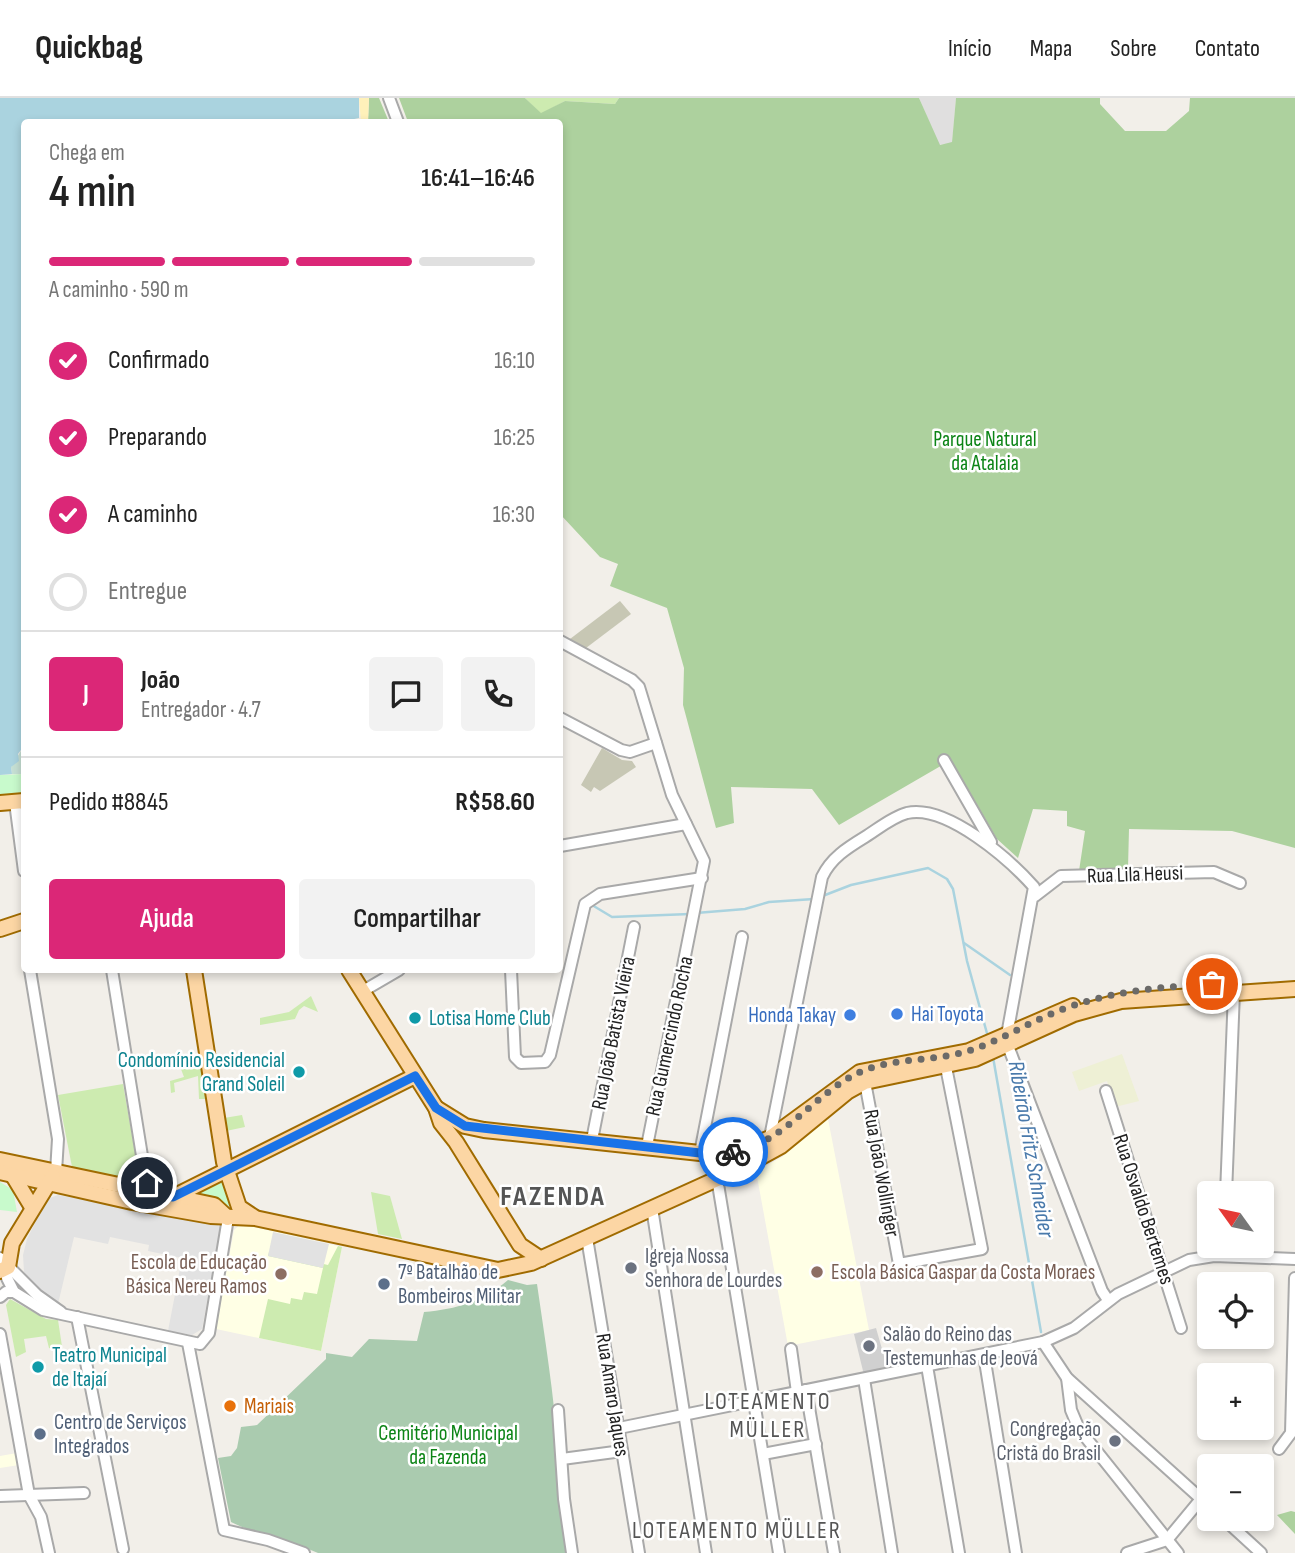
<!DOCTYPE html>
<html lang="pt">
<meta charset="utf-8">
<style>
:root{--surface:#fff;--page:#f2f2f2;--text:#222;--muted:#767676;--line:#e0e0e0;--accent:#db2777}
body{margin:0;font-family:"Sofia Sans Condensed",sans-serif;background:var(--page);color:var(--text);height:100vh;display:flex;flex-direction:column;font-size:26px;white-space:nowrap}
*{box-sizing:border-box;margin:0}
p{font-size:23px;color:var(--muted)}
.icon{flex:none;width:38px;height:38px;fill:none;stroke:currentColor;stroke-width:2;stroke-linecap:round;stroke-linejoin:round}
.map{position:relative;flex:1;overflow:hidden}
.drawer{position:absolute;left:21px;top:21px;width:542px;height:854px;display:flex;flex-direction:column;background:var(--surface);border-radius:7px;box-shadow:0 4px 10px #0003}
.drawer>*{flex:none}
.needle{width:46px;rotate:303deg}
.tools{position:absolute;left:1197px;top:1083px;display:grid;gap:14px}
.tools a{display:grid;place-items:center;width:77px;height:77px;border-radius:7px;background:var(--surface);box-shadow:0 4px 10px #0003;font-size:35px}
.pin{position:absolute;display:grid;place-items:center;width:60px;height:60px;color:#fff;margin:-30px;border:4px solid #fff;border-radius:50%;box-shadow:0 2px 7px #0007}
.courier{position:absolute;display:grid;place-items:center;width:70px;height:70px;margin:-35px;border:5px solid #1a73e8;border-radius:50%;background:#fff;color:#222;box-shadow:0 2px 9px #0007}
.summary em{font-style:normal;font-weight:600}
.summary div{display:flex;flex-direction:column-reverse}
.summary{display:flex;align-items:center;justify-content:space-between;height:119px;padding:0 28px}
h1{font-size:46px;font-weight:600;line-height:52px}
.bar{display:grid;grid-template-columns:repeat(4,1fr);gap:10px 7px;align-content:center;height:84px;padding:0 28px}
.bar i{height:9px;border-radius:5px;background:var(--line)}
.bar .on{background:var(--accent)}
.bar p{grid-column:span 4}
.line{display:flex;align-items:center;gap:18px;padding:0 28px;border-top:2px solid var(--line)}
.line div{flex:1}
.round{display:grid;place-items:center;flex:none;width:74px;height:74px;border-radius:7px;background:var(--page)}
ol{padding:0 28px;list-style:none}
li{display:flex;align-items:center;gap:21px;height:77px}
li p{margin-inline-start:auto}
li .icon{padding:7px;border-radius:50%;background:var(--accent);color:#fff;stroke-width:4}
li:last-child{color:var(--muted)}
li i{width:38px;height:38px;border:4px solid var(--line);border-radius:50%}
.primary-button{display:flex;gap:14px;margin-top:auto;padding:14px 28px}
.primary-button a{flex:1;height:80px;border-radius:7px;background:var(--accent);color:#fff;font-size:28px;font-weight:600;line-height:80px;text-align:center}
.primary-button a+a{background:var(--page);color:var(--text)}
header{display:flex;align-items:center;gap:42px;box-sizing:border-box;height:98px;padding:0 35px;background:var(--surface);border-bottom:2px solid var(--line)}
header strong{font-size:33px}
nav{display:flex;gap:38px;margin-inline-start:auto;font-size:24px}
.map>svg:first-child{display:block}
.residential{fill:#e0dfdf}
.education{fill:#ffffe5}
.religious{fill:#d0d0d0}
.construction{fill:#c7c7b4}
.farmland{fill:#eef0d5}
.grass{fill:#cdebb0}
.forest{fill:#add19e}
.wetland{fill:#c6e0d4}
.sand{fill:#fff1ba}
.cemetery{fill:#aacbaf}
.park{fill:#c8facc}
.parking{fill:#e2e2e2}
.water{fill:#aad3df}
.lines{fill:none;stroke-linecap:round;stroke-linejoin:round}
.stream{stroke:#aad3df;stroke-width:2.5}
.minor-casing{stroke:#a9a9a9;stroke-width:14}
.major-casing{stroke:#a06b00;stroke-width:18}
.minor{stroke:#fff;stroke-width:10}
.major{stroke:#fcd6a4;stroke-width:14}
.done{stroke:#6b6a68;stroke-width:7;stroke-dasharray:0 12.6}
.route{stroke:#1a73e8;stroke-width:9}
.shop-dot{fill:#3f7fe0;stroke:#fff;stroke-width:2.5}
.culture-dot{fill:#0f9aa8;stroke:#fff;stroke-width:2.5}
.worship-dot{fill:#6b7280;stroke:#fff;stroke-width:2.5}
.education-dot{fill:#8d6e63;stroke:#fff;stroke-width:2.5}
.service-dot{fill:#5c6f8a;stroke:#fff;stroke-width:2.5}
.food-dot{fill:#e8710a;stroke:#fff;stroke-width:2.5}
.labels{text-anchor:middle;stroke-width:5;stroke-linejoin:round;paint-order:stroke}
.park-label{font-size:21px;fill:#0c8416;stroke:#fff}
.street-label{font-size:21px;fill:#222;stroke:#fff}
.shop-label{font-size:21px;fill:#366cbe;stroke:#fff;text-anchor:start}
.culture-label{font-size:21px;fill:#0d838f;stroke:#fff;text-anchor:start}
.worship-label{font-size:21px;fill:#5b616d;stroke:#fff;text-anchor:start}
.education-label{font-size:21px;fill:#785e54;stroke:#fff;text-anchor:end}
.service-label{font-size:21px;fill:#4e5e75;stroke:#fff;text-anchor:start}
.food-label{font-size:21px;fill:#c56008;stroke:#fff;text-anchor:start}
.water-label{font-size:23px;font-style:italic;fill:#4a7aab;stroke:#fff}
.quarter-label{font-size:24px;letter-spacing:2px;fill:#555;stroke:#fff}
.district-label{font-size:28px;font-weight:bold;letter-spacing:2px;fill:#555;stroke:#fff}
</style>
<header>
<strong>Quickbag</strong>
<nav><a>Início</a><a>Mapa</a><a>Sobre</a><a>Contato</a></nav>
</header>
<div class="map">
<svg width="1295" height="1455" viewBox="0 0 1295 1455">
<rect width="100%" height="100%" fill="#f2efe9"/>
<path class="residential" d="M919 0H956L952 45 939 47Z"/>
<g class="education">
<path d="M828 1021 869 1232 788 1248 756 1073 782 1059Z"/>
<path d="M241 1126 342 1149 321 1253 216 1231 234 1132Z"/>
<path d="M17 1355 19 1367 0 1370V1358Z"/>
</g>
<path class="religious" d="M876 1230 888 1272 864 1277 854 1236Z"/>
<g class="construction">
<path d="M620 503 631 516 586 550 570 541Z"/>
<path d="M602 650 622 662 632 663 636 669 600 693 594 689 591 694 581 687Z"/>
</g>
<path class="farmland" d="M1122 956 1139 1003 1115 1009 1107 983 1079 993 1072 974Z"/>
<g class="grass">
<path d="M525 0H619L615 6 565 3 541 16Z"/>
<path d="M311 898 318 914 304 908 299 912 295 921 260 927V920L289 914Z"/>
<path d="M201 963 207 1001H199L198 978 174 985 175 994 171 995 170 983 184 979 179 966Z"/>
<path d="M123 986 140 1083 137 1084 72 1069 58 997Z"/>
<path d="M242 1017 245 1029 226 1033 224 1020Z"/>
<path d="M371 1094 390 1098 402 1141 378 1136Z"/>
<path d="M338 1148 342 1149 321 1253 259 1240 268 1201 290 1206 291 1200 302 1202 304 1194 317 1196 323 1170 268 1158 269 1154 328 1167Z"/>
<path d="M10 1201 46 1221 58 1222 63 1255 49 1250 46 1238 24 1241 26 1254 16 1259 6 1207Z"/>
</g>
<g class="forest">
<path d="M369 0H379L389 24H368Z"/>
<path d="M399 0H525L541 15 565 3 615 6 619 0H919L940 47 952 44 956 0H1100V6L1125 33H1166L1189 13 1190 0H1295V750L1232 733 1129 731 1128 770 1079 773 1085 733 1067 728V713L1033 711 1018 760 997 741 951 662 839 727 812 691 731 689 734 725 716 730 683 607 684 570 667 510 610 488 618 466 600 459 560 416V24H408Z"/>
<path d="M1291 1413 1295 1414V1436L1277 1417Z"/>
</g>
<path class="wetland" d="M24 648V676H12L11 669Z"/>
<path class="sand" d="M359 0H369L368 24H361Z"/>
<path class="cemetery" d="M508 1182 527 1187 537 1186C545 1241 554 1297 558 1353 560 1387 561 1421 567 1455H318C290 1442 259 1438 231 1424L218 1360 231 1358 237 1350 241 1329 257 1327 326 1261V1255L352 1259 369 1241 417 1243 424 1214C457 1211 482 1204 508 1182Z"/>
<g class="park">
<path d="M24 676V699L0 701V677Z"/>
<path d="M222 1082 231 1110 221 1102 194 1096Z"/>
<path d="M0 1084 13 1092 17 1114 0 1112Z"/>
</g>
<g class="parking">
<path d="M58 1097 218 1127 221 1130 202 1231 192 1237 168 1233 182 1160 148 1153 149 1147 110 1139 108 1146 74 1139 58 1206 38 1191 24 1174 23 1157 27 1141 37 1121 50 1100Z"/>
<path d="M273 1134 329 1146 323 1170 268 1158Z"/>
</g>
<path class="water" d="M0 0H359V20L340 24H24V648L18 656 19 663 11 669 12 676 0 677Z"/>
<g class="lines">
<g class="stream">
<path d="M820 799 851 787 928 770 947 781 953 791 967 863 988 939"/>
<path d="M592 807 612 819 690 816"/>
<path d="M696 815 745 811 769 804 814 801"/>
<path d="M964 845 1010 877"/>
<path d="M993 959 1041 1234"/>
</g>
<defs>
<g id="minor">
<path d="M389 0 398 24"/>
<path d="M560 543 632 582 639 589 672 697 704 763 647 1048"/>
<path d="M560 620 621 652 630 654 656 645"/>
<path d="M944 662 991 744"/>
<path d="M15 704 24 773"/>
<path d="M560 748 686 726"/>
<path d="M1035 798 1061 778 1214 774 1240 785"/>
<path d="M30 872 58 1041 56 1074"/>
<path d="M112 872 148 1095"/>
<path d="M511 872 515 959 521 965 545 964 550 957 585 806 600 796 702 780"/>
<path d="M363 893 399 872"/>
<path d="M1008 948 1102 1193 1108 1202"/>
<path d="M865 984 899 1166 982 1151 946 969"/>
<path d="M1106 993 1181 1230"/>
<path d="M592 1042 634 829"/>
<path d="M769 1044 822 779C831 760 847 750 865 739 878 731 892 719 907 715 947 706 1010 762 1034 789L1007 937"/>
<path d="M700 1055 742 839"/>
<path d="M717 1080 779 1455"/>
<path d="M1226 1096 1234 894"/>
<path d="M652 1110 706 1455"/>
<path d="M587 1140 639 1455"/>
<path d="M0 1160 37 1197 61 1214"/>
<path d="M8 1169 7 1180 14 1194 43 1212 200 1246 209 1235 228 1120"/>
<path d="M0 1199 6 1194H14"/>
<path d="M77 1219 123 1451"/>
<path d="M0 1236 29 1397 41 1419 49 1455"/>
<path d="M1043 1244 1067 1280 1209 1408"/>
<path d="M188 1245 224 1432 268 1442 304 1455"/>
<path d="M791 1251 797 1294"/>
<path d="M984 1257 1016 1455"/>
<path d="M927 1268 959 1455"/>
<path d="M1067 1280 1071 1312 1079 1331 1178 1455"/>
<path d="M864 1281 892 1455"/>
<path d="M806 1292 834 1455"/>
<path d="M558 1312 564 1401 572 1455"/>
<path d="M619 1330 1043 1244 1074 1230 1118 1196 1189 1162 1214 1158 1295 1161"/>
<path d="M1279 1351 1291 1335 1295 1180"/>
<path d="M763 1356 816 1346"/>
<path d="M562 1361 622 1353"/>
<path d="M0 1398 84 1395"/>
<path d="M1224 1421 1261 1455"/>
<path d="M1127 1455 1167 1442 1201 1401"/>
</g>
<g id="major">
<path d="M0 705 24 703"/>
<path d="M0 831 24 823"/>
<path d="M194 872 224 1064 239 1109 254 1119"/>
<path d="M349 872 436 1010 441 1025 456 1044 520 1147 541 1161"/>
<path d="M436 1010 465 1028 484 1032 700 1055 738 1053 770 1040 860 974 969 953 1073 908"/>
<path d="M0 1062 214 1107 228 1120"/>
<path d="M0 1074 132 1104 211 1118 255 1120 498 1172 531 1165 739 1071 781 1048 847 994 865 984 975 961 1074 916 1121 903 1295 891"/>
<path d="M12 1076 32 1109"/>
<path d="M173 1099 415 978"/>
<path d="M0 1173 8 1169 12 1145 53 1078"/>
</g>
</defs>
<use href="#minor" class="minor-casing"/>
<use href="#major" class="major-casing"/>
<use href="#minor" class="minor"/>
<use href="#major" class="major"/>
</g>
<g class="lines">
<path class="done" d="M733 1054C783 1046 814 996 858 975 891 959 933 964 968 953 1000 943 1029 924 1061 912 1110 893 1160 889 1212 886"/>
<path class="route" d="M147 1085 148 1096 173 1099 415 978 436 1010 465 1028 700 1055 733 1054"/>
</g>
<g class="shop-dot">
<circle cx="897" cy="916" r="7"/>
<circle cx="850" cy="917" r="7"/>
</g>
<g class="culture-dot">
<circle cx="415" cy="920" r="7"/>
<circle cx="299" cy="974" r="7"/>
<circle cx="38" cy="1269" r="7"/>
</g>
<g class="worship-dot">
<circle cx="631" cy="1170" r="7"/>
<circle cx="869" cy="1248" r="7"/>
<circle cx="1115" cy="1343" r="7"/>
</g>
<g class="education-dot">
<circle cx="817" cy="1174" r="7"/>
<circle cx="281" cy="1176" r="7"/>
</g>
<g class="service-dot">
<circle cx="384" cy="1186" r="7"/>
<circle cx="40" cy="1336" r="7"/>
</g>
<circle class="food-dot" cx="230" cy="1308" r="7"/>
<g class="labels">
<g class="park-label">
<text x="985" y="348">Parque Natural<tspan x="985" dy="24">da Atalaia</tspan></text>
<text x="448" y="1342">Cemitério Municipal<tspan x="448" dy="24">da Fazenda</tspan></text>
</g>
<g class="street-label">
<text transform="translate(1135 776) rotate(-2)" y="7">Rua Lila Heusi</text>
<text transform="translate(613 935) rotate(-79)" y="7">Rua João Batista Vieira</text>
<text transform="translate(669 938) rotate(-78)" y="7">Rua Gumercindo Rocha</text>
<text transform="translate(882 1075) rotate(80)" y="7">Rua João Wollinger</text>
<text transform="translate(1144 1111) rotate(72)" y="7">Rua Osvaldo Bertemes</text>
<text transform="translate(613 1297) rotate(81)" y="7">Rua Amaro Jaques</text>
</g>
<g class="shop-label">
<text x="911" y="923">Hai Toyota</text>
<text x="836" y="924" text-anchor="end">Honda Takay</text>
</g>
<g class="culture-label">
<text x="429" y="927">Lotisa Home Club</text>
<text x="285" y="969" text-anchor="end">Condomínio Residencial<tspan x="285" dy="24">Grand Soleil</tspan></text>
<text x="52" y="1264">Teatro Municipal<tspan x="52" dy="24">de Itajaí</tspan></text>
</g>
<g class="worship-label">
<text x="645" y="1165">Igreja Nossa<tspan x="645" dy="24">Senhora de Lourdes</tspan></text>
<text x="883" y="1243">Salão do Reino das<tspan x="883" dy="24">Testemunhas de Jeová</tspan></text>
<text x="1101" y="1338" text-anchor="end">Congregação<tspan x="1101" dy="24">Cristã do Brasil</tspan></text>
</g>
<g class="education-label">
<text x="267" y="1171">Escola de Educação<tspan x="267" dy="24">Básica Nereu Ramos</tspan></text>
<text x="831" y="1181" text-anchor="start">Escola Básica Gaspar da Costa Moraes</text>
</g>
<g class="service-label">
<text x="398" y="1181">7º Batalhão de<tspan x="398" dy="24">Bombeiros Militar</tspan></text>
<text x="54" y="1331">Centro de Serviços<tspan x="54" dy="24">Integrados</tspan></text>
</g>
<g class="food-label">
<text x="244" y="1315">Mariais</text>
</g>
<g class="water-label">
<text transform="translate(1032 1051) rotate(80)" y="8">Ribeirão Fritz Schneider</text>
</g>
<g class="quarter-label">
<text x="768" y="1311">LOTEAMENTO<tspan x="768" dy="28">MÜLLER</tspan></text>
<text x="737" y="1440">LOTEAMENTO MÜLLER</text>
</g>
<g class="district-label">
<text x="553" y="1107">FAZENDA</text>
</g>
</g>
</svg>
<div class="tools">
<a><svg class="needle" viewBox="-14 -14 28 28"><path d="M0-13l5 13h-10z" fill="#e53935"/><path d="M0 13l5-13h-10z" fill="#767676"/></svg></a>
<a><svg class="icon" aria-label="locate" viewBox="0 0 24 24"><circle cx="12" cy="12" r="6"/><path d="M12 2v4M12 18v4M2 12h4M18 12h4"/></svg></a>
<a>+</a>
<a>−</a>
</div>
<div class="pin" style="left:1212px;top:886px;background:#ea580c"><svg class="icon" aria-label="bag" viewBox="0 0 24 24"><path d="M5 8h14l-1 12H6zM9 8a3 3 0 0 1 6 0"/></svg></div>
<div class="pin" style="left:147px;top:1085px;background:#1f2937"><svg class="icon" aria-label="home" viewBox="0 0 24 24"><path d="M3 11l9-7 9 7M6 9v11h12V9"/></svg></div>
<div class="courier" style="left:733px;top:1054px"><svg class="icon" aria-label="bike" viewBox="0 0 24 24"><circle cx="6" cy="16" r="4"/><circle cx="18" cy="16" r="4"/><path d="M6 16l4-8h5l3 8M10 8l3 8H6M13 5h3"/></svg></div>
<section class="drawer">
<div class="summary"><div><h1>4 min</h1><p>Chega em</p></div><em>16:41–16:46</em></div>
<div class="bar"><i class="on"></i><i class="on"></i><i class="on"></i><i></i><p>A caminho · 590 m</p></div>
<ol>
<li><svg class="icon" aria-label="check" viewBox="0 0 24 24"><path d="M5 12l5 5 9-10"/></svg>Confirmado<p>16:10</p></li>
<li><svg class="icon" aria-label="check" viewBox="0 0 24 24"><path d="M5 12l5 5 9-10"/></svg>Preparando<p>16:25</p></li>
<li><svg class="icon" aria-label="check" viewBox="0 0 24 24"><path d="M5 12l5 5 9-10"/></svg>A caminho<p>16:30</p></li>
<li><i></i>Entregue</li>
</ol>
<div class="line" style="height:126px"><b class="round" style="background:var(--accent);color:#fff">J</b><div><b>João</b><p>Entregador · 4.7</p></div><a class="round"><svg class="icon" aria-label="chat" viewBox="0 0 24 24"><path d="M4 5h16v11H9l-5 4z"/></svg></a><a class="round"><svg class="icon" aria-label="phone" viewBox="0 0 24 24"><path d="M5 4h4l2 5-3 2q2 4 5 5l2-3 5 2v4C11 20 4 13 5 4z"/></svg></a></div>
<div class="line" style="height:91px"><div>Pedido #8845</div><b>R$58.60</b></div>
<div class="primary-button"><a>Ajuda</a><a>Compartilhar</a></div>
</section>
</div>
